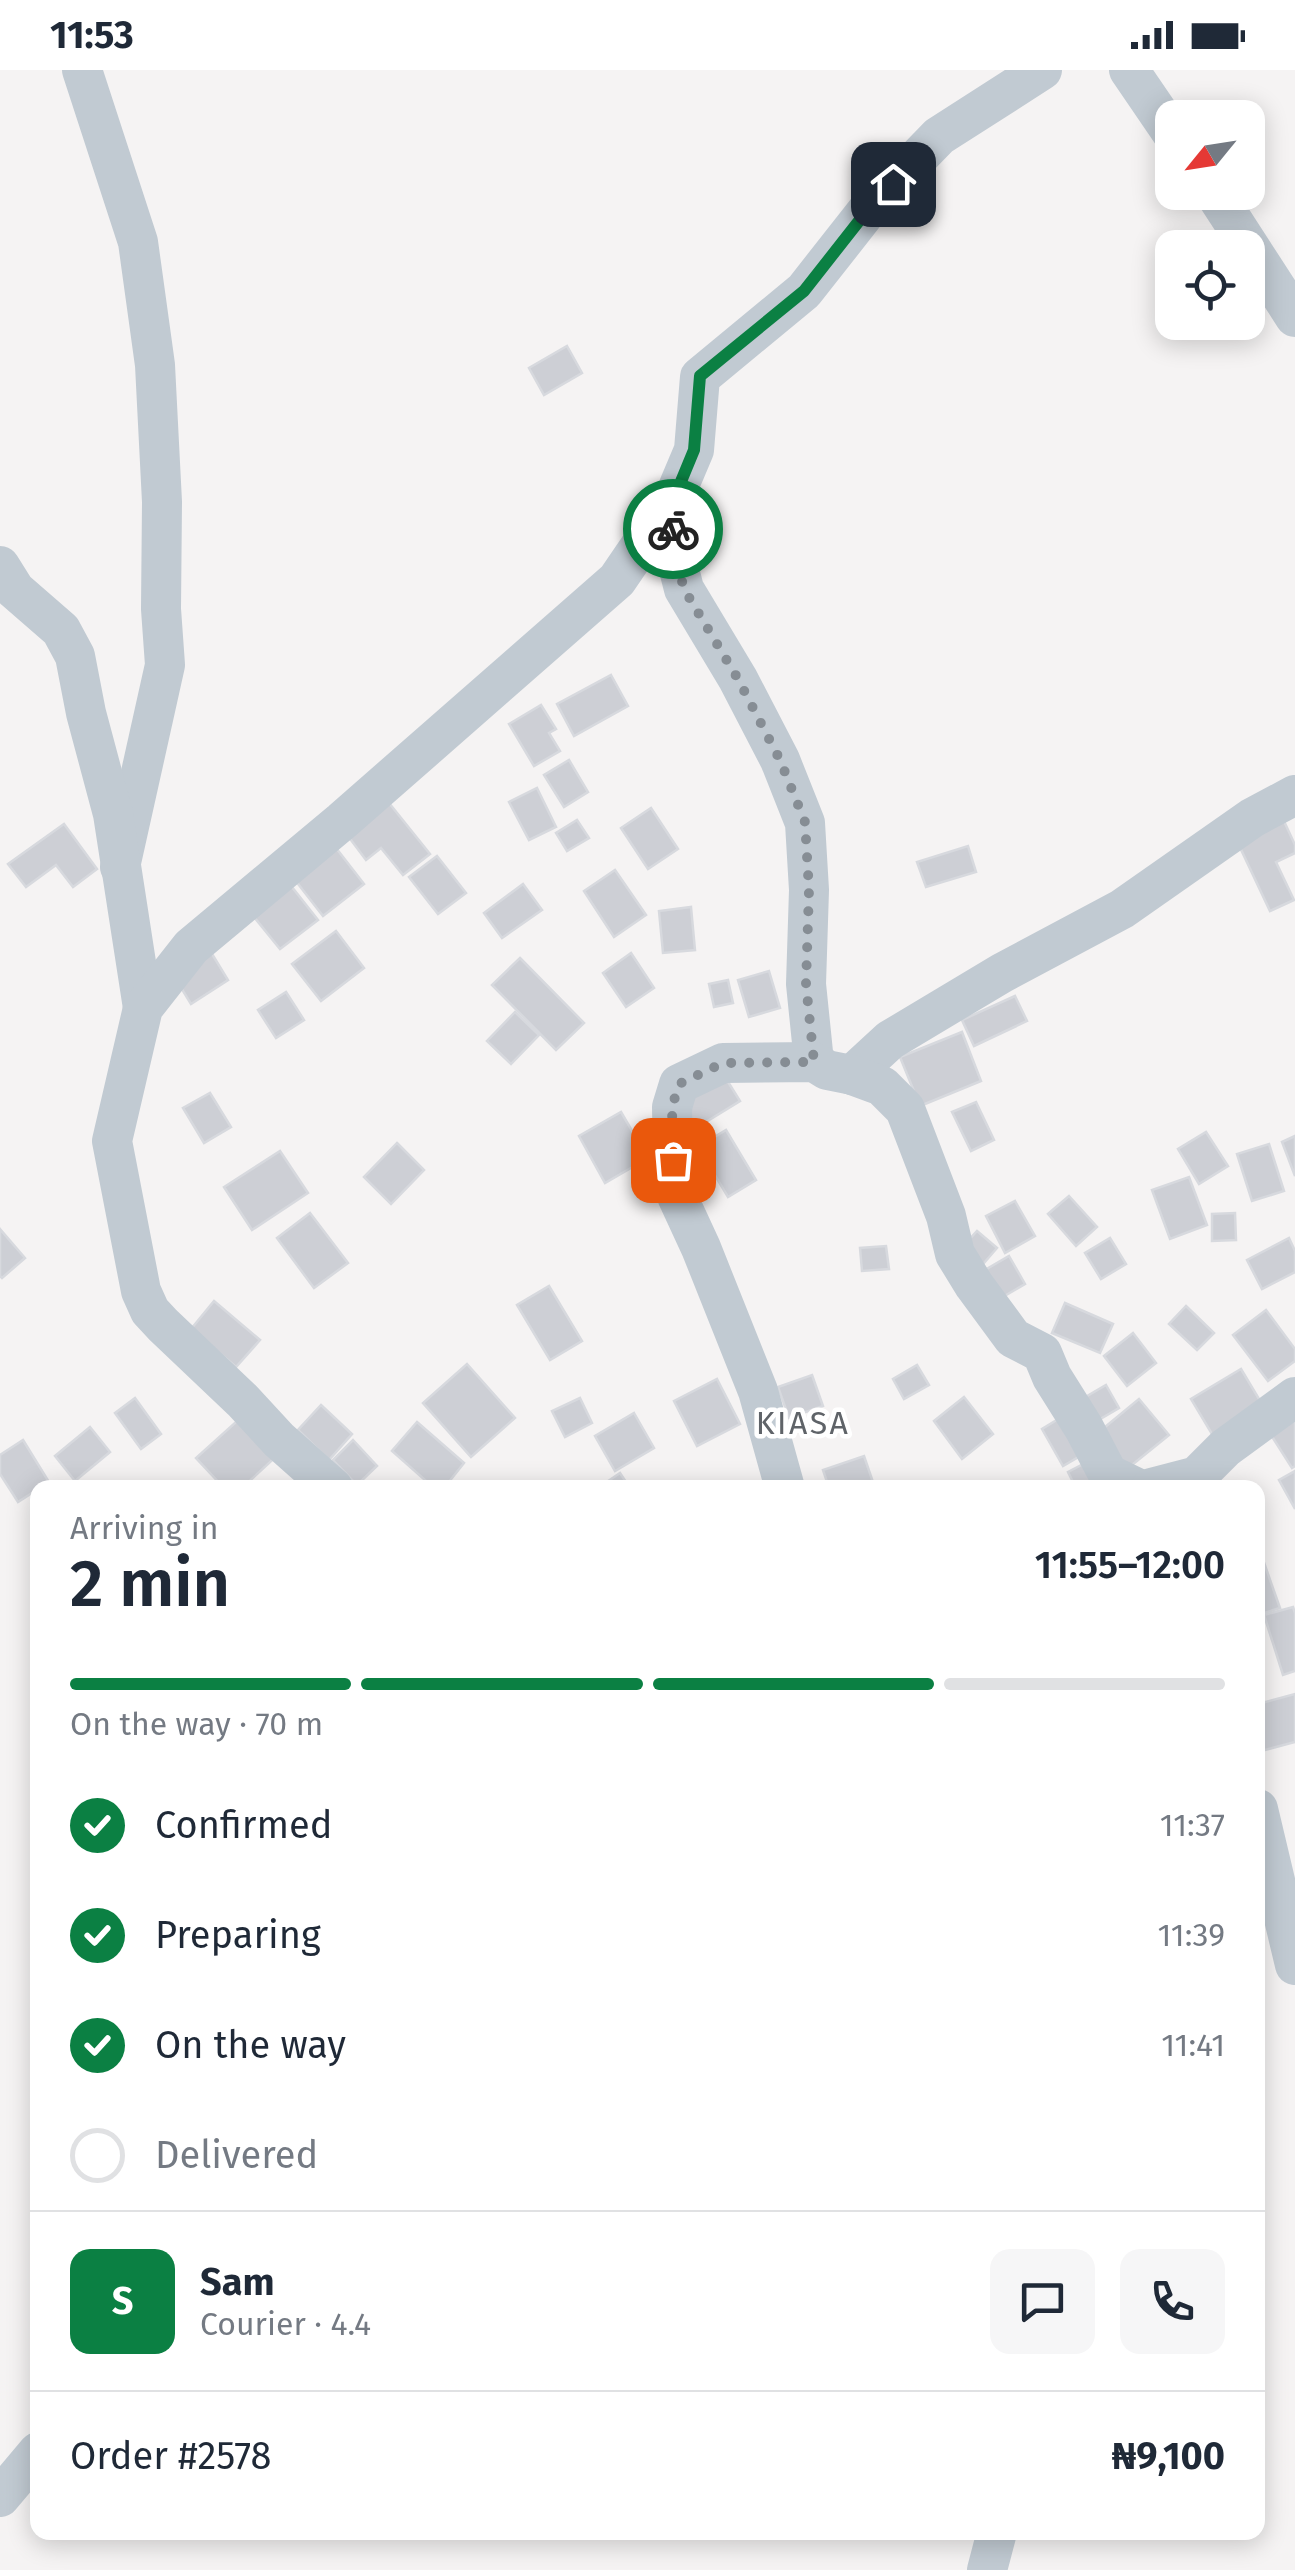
<!DOCTYPE html>
<meta charset="utf-8">
<style>
:root{--surface:#fff;--page:#f6f6f7;--text:#1f2937;--muted:#747a83;--line:#e0e1e3;--accent:#0b8043}
body{margin:0;font-family:"Fira Sans",sans-serif;background:var(--page);color:var(--text);height:100vh;display:flex;flex-direction:column;font-size:38px;white-space:nowrap}
*{box-sizing:border-box;margin:0}
p{font-size:32px;color:var(--muted)}
.icon{flex:none;width:55px;height:55px;fill:none;stroke:currentColor;stroke-width:2;stroke-linecap:round;stroke-linejoin:round}
.map{position:relative;flex:1;overflow:hidden}
.side{position:absolute;left:30px;top:1410px;width:1235px;height:1060px;display:flex;flex-direction:column;background:var(--surface);border-radius:20px;box-shadow:0 5px 25px #0003}
.side>*{flex:none}
.needle{width:65px;rotate:240deg}
.controls{position:absolute;left:1155px;top:30px;display:grid;gap:20px}
.controls a{display:grid;place-items:center;width:110px;height:110px;border-radius:20px;background:var(--surface);box-shadow:0 5px 25px #0003;font-size:50px}
.pin{position:absolute;display:grid;place-items:center;width:85px;height:85px;color:#fff;margin:-42px;border-radius:20px;box-shadow:0 5px 15px #0006}
.courier{position:absolute;display:grid;place-items:center;width:100px;height:100px;margin:-50px;border:8px solid #0b8043;border-radius:50%;background:#fff;color:#222;box-shadow:0 2px 12px #0007}
.head em{font-style:normal;font-weight:600}
.head div{display:flex;flex-direction:column-reverse}
.head{display:flex;align-items:center;justify-content:space-between;height:170px;padding:0 40px}
h1{font-size:65px;font-weight:600;line-height:75px}
.bar{display:grid;grid-template-columns:repeat(4,1fr);gap:15px 10px;align-content:center;height:120px;padding:0 40px}
.bar i{height:12px;border-radius:8px;background:var(--line)}
.bar .current{background:var(--accent)}
.bar p{grid-column:span 4}
.line{display:flex;align-items:center;gap:25px;padding:0 40px;border-top:2px solid var(--line)}
.line div{flex:1}
.round{display:grid;place-items:center;flex:none;width:105px;height:105px;border-radius:20px;background:var(--page)}
ol{padding:0 40px;list-style:none}
li{display:flex;align-items:center;gap:30px;height:110px}
li p{margin-inline-start:auto}
li .icon{padding:10px;border-radius:50%;background:var(--accent);color:#fff;stroke-width:4}
li:last-child{color:var(--muted)}
li i{width:55px;height:55px;border:5px solid var(--line);border-radius:50%}
.status{display:flex;justify-content:space-between;align-items:center;height:70px;padding:0 50px;background:var(--surface);direction:ltr}
.status svg{height:28px;fill:currentColor}
.map>svg:first-child{display:block}
.building{fill:#cdcfd5;stroke:#d7d9de;stroke-width:2.5}
.lines{fill:none;stroke-linecap:round;stroke-linejoin:round}
.street{stroke:#c1cad2;stroke-width:40}
.done{stroke:#868d94;stroke-width:10;stroke-dasharray:0 18}
.route{stroke:#0b8043;stroke-width:12}
.labels{text-anchor:middle;stroke-width:9;stroke-linejoin:round;paint-order:stroke}
.quarter-label{font-size:32px;letter-spacing:2.5px;fill:#5f6368;stroke:#fff}
</style>
<div class="status"><b>11:53</b><svg viewBox="0 0 49 12"><path d="M0 12V9h3v3zM5 12V6h3v6zM10 12V3h3v9zM15 12V0h3v12zM26 1h20v11H26zM47 4h2v5h-2z"/></svg></div>
<div class="map">
<svg width="1295" height="2500" viewBox="0 0 1295 2500">
<rect width="100%" height="100%" fill="#f5f3f3"/>
<g class="building">
<path d="M567 276 582 303 544 325 529 298Z"/>
<path d="M611 605 628 636 574 666 557 634Z"/>
<path d="M541 635 556 659 549 663 560 681 534 696 509 654Z"/>
<path d="M569 690 588 722 564 737 544 705Z"/>
<path d="M537 718 556 757 529 770 509 732Z"/>
<path d="M389 733 430 784 403 805 381 778 366 790 348 766Z"/>
<path d="M651 738 678 779 648 799 621 758Z"/>
<path d="M1283 749 1295 775V783L1276 792 1294 830 1270 841 1237 771Z"/>
<path d="M577 750 589 768 567 781 556 763Z"/>
<path d="M64 754 97 799 73 817 56 795 26 817 8 794Z"/>
<path d="M968 776 976 802 926 817 917 792Z"/>
<path d="M336 778 364 814 323 846 295 810Z"/>
<path d="M437 786 466 823 438 844 409 807Z"/>
<path d="M615 800 646 845 614 867 584 821Z"/>
<path d="M288 812 318 850 280 879 250 842Z"/>
<path d="M523 814 542 840 502 868 484 843Z"/>
<path d="M691 837 695 880 663 883 659 841Z"/>
<path d="M336 861 364 898 321 931 292 894Z"/>
<path d="M209 879 228 910 191 934 172 903Z"/>
<path d="M631 883 654 918 626 937 603 903Z"/>
<path d="M520 888 584 953 556 980 492 915Z"/>
<path d="M769 901 780 938 749 947 738 910Z"/>
<path d="M728 910 733 933 714 937 709 914Z"/>
<path d="M286 922 304 950 276 968 258 940Z"/>
<path d="M1015 926 1027 951 974 976 962 950Z"/>
<path d="M515 942 539 965 511 994 487 971Z"/>
<path d="M962 962 981 1011 920 1036 900 987Z"/>
<path d="M725 1007 740 1031 696 1058 680 1033Z"/>
<path d="M210 1023 231 1057 204 1073 183 1038Z"/>
<path d="M976 1032 994 1070 971 1081 952 1042Z"/>
<path d="M621 1042 648 1088 605 1113 579 1066Z"/>
<path d="M726 1060 756 1110 728 1127 698 1077Z"/>
<path d="M1206 1062 1228 1096 1199 1114 1178 1079Z"/>
<path d="M1295 1066V1106L1282 1072Z"/>
<path d="M397 1073 424 1100 391 1134 364 1107Z"/>
<path d="M1269 1074 1284 1121 1252 1131 1237 1084Z"/>
<path d="M280 1081 308 1123 252 1160 224 1117Z"/>
<path d="M1189 1107 1207 1155 1170 1169 1152 1120Z"/>
<path d="M1069 1126 1097 1157 1076 1176 1048 1144Z"/>
<path d="M1015 1131 1035 1166 1005 1183 986 1146Z"/>
<path d="M310 1143 348 1193 314 1218 277 1168Z"/>
<path d="M1235 1143 1236 1170 1212 1171V1144Z"/>
<path d="M0 1159 25 1188 2 1208 0 1206Z"/>
<path d="M977 1161 997 1178 977 1201 957 1183Z"/>
<path d="M1110 1168 1126 1194 1101 1209 1085 1183Z"/>
<path d="M1289 1168 1295 1181V1202L1262 1219 1247 1190Z"/>
<path d="M886 1176 889 1199 862 1201 860 1178Z"/>
<path d="M1009 1186 1025 1214 1001 1228 985 1200Z"/>
<path d="M549 1216 582 1271 550 1290 517 1235Z"/>
<path d="M214 1231 260 1270 236 1297 191 1259Z"/>
<path d="M1065 1233 1113 1254 1100 1283 1052 1263Z"/>
<path d="M1186 1236 1214 1263 1197 1280 1169 1254Z"/>
<path d="M1266 1240 1295 1279V1291L1268 1311 1233 1265Z"/>
<path d="M1133 1263 1156 1293 1127 1316 1104 1286Z"/>
<path d="M467 1294 515 1348 471 1387 423 1333Z"/>
<path d="M917 1295 929 1315 904 1329 893 1309Z"/>
<path d="M1241 1299 1265 1339 1215 1369 1191 1329Z"/>
<path d="M812 1305 823 1336 789 1348 778 1317Z"/>
<path d="M717 1309 740 1354 697 1376 674 1331Z"/>
<path d="M1106 1315 1119 1338 1090 1355 1077 1332Z"/>
<path d="M964 1327 993 1364 962 1389 934 1351Z"/>
<path d="M135 1328 161 1364 141 1379 115 1343Z"/>
<path d="M580 1328 592 1353 565 1367 552 1341Z"/>
<path d="M1139 1329 1169 1365 1122 1403 1093 1367Z"/>
<path d="M321 1335 352 1364 329 1390 298 1360Z"/>
<path d="M246 1343 281 1382 242 1418H224L196 1388Z"/>
<path d="M634 1343 654 1378 615 1401 595 1366Z"/>
<path d="M1065 1345 1087 1382 1063 1396 1042 1359Z"/>
<path d="M1295 1350V1396L1292 1398 1271 1365Z"/>
<path d="M417 1352 464 1393 444 1418H434L392 1381Z"/>
<path d="M90 1357 110 1382 75 1411 55 1386Z"/>
<path d="M23 1370 49 1412 18 1432 0 1404V1385Z"/>
<path d="M353 1370 377 1396 357 1415 333 1390Z"/>
<path d="M864 1386 875 1418H851L849 1412 829 1418 823 1400Z"/>
<path d="M1093 1389 1109 1418H1076L1068 1402Z"/>
<path d="M1295 1401V1439L1279 1410Z"/>
<path d="M620 1403 630 1418H598Z"/>
<path d="M1262 1487 1280 1538 1258 1545V1488Z"/>
<path d="M1293 1537 1295 1543V1601L1283 1605 1264 1545Z"/>
<path d="M1295 1624V1672L1261 1681 1258 1668V1634Z"/>
</g>
<g class="lines">
<g class="street">
<path d="M82 0 138 172 155 295 162 432 161 539 165 595 120 797"/>
<path d="M1129 0 1172 63"/>
<path d="M1214 122 1295 247"/>
<path d="M0 496 15 520 61 560 75 586 86 643 113 744 143 938"/>
<path d="M814 992 806 914 809 820 805 753 780 690 738 609 684 519 672 472 675 425 694 380 700 307 804 221 870 137 939 66 1042 0"/>
<path d="M852 1005 890 970 1002 903 1122 839 1252 748 1295 725"/>
<path d="M333 1418 279 1370 243 1331 163 1255 150 1241 141 1221 112 1071 143 938 191 877 342 751 617 510 675 425"/>
<path d="M785 1418 758 1321 701 1178 677 1126 673 1090 672 1037 679 1014 723 993 814 992 827 1000 852 1005 882 1016 905 1039 946 1146 955 1184 974 1215 1013 1268 1042 1283 1052 1307 1084 1358 1108 1404 1137 1418"/>
<path d="M1151 1418 1197 1406 1225 1378 1295 1327"/>
<path d="M1258 1739 1295 1895"/>
<path d="M0 2427 38 2382"/>
<path d="M987 2500 997 2462"/>
</g>
</g>
<g class="lines">
<path class="done" d="M673 459 672 472 684 519 738 609 780 690 805 752 809 820 806 914 814 992 723 993 679 1014 672 1037 673 1090"/>
<path class="route" d="M673 459 675 426 694 380 700 306 804 221 870 137 893 114"/>
</g>
<g class="labels">
<g class="quarter-label">
<text x="803" y="1364">KIASA</text>
</g>
</g>
</svg>
<div class="controls">
<a><svg class="needle" viewBox="-14 -14 28 28"><path d="M0-13l5 13h-10z" fill="#e53935"/><path d="M0 13l5-13h-10z" fill="#747a83"/></svg></a>
<a><svg class="icon" aria-label="locate" viewBox="0 0 24 24"><circle cx="12" cy="12" r="6"/><path d="M12 2v4M12 18v4M2 12h4M18 12h4"/></svg></a>
</div>
<div class="pin" style="left:673px;top:1090px;background:#ea580c"><svg class="icon" aria-label="bag" viewBox="0 0 24 24"><path d="M5 8h14l-1 12H6zM9 8a3 3 0 0 1 6 0"/></svg></div>
<div class="pin" style="left:893px;top:114px;background:#1f2937"><svg class="icon" aria-label="home" viewBox="0 0 24 24"><path d="M3 11l9-7 9 7M6 9v11h12V9"/></svg></div>
<div class="courier" style="left:673px;top:459px"><svg class="icon" aria-label="bike" viewBox="0 0 24 24"><circle cx="6" cy="16" r="4"/><circle cx="18" cy="16" r="4"/><path d="M6 16l4-8h5l3 8M10 8l3 8H6M13 5h3"/></svg></div>
<section class="side">
<div class="head"><div><h1>2 min</h1><p>Arriving in</p></div><em>11:55–12:00</em></div>
<div class="bar"><i class="current"></i><i class="current"></i><i class="current"></i><i></i><p>On the way · 70 m</p></div>
<ol>
<li><svg class="icon" aria-label="check" viewBox="0 0 24 24"><path d="M5 12l5 5 9-10"/></svg>Confirmed<p>11:37</p></li>
<li><svg class="icon" aria-label="check" viewBox="0 0 24 24"><path d="M5 12l5 5 9-10"/></svg>Preparing<p>11:39</p></li>
<li><svg class="icon" aria-label="check" viewBox="0 0 24 24"><path d="M5 12l5 5 9-10"/></svg>On the way<p>11:41</p></li>
<li><i></i>Delivered</li>
</ol>
<div class="line" style="height:180px"><b class="round" style="background:var(--accent);color:#fff">S</b><div><b>Sam</b><p>Courier · 4.4</p></div><a class="round"><svg class="icon" aria-label="chat" viewBox="0 0 24 24"><path d="M4 5h16v11H9l-5 4z"/></svg></a><a class="round"><svg class="icon" aria-label="phone" viewBox="0 0 24 24"><path d="M5 4h4l2 5-3 2q2 4 5 5l2-3 5 2v4C11 20 4 13 5 4z"/></svg></a></div>
<div class="line" style="height:130px"><div>Order #2578</div><b>₦9,100</b></div>
</section>
</div>
